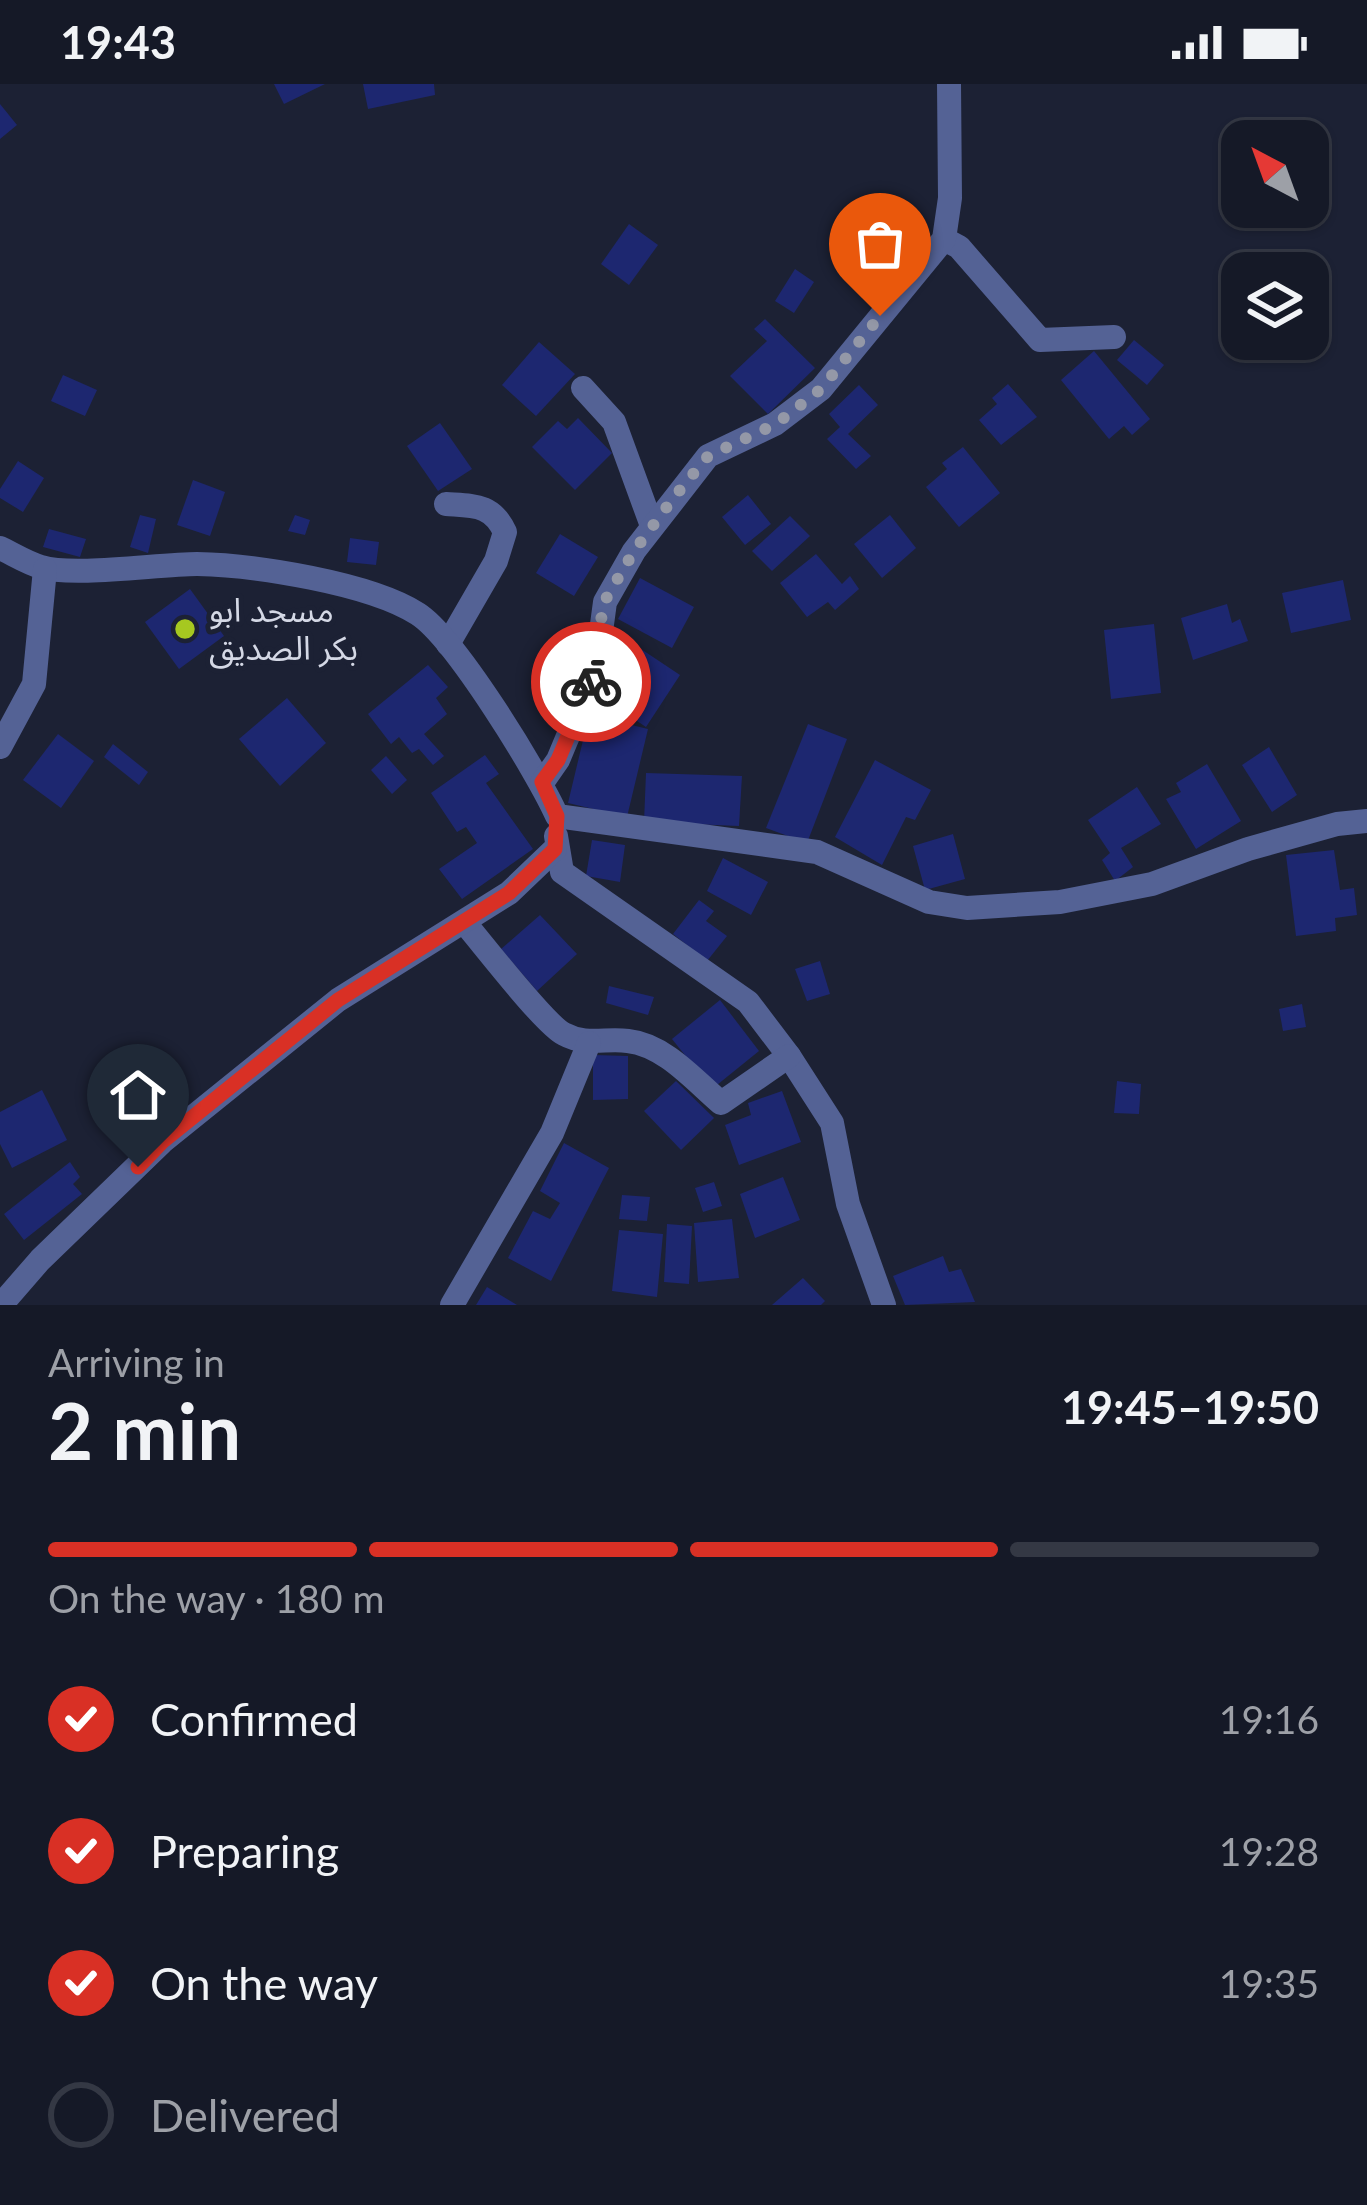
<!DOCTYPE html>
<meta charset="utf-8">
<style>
:root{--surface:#151927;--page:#222633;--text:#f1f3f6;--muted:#9da0a7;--line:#343844;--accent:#d93025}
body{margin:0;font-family:Lato,"Noto Sans Arabic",sans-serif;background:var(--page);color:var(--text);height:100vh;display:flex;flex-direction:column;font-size:45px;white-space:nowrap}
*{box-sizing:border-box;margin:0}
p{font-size:39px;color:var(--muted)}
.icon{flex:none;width:66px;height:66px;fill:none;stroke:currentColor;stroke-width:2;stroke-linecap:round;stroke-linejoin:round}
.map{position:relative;height:1221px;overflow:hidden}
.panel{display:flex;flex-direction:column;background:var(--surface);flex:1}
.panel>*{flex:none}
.needle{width:78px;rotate:319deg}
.buttons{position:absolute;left:1221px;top:36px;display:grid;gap:24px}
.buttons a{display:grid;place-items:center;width:108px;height:108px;border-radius:24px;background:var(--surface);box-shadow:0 3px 9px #0004,0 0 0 3px var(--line);font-size:60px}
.pin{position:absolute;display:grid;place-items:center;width:102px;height:102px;color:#fff;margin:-123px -51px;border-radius:50% 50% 50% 0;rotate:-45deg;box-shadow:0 0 12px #0007}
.pin .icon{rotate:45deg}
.courier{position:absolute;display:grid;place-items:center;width:120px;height:120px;margin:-60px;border:9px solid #d93025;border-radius:50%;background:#fff;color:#222;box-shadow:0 3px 15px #0007}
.head em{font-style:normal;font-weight:700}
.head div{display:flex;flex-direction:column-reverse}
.head{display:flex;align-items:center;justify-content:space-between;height:204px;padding:0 48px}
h1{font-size:78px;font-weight:700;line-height:90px}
.bar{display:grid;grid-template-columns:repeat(4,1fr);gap:18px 12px;align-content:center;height:144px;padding:0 48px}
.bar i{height:15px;border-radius:9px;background:var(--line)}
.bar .active{background:var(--accent)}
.bar p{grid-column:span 4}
ol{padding:0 48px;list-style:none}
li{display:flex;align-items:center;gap:36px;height:132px}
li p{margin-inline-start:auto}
li .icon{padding:12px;border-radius:50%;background:var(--accent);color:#fff;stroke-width:4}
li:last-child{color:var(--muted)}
li i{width:66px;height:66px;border:6px solid var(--line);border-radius:50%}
.status{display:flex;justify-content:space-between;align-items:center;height:84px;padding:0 60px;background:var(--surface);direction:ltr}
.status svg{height:33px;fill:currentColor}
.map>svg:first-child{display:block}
.building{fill:#1d2770}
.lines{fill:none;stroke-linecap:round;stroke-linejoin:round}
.minor{stroke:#546295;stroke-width:24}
.done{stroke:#9498a7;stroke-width:12;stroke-dasharray:0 21.6}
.route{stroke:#d93025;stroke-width:15}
.poi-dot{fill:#a6c820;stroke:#1c2134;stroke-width:4.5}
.labels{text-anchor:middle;stroke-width:10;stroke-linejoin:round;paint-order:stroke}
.poi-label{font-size:33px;fill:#d4d8e5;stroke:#1c2134;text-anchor:start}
</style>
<div class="status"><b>19:43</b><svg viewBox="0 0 49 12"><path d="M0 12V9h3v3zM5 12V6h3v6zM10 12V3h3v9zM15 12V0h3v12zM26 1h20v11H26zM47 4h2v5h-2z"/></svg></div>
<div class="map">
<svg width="1367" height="1221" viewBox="0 0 1367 1221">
<rect width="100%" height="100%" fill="#1c2134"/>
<g class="building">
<path d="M274 0H325L284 20Z"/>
<path d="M363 0H434L435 11 368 25Z"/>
<path d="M0 20 17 41 0 55Z"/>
<path d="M629 140 658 161 629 201 601 180Z"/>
<path d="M795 185 814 198 794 229 775 217Z"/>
<path d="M765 235 815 284 768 330 730 292 767 257 754 245Z"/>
<path d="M1134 256 1164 281 1147 301 1117 276Z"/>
<path d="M539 258 575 290 536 332 502 301Z"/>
<path d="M1094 267 1150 335 1132 351 1124 342 1109 355 1061 296Z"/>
<path d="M63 291 97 306 85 332 51 317Z"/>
<path d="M1008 300 1037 333 1001 361 979 336 997 320 992 314Z"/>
<path d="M859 301 878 321 848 350 871 372 856 385 827 355 840 343 829 330Z"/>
<path d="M578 334 612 369 575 406 532 363 558 337 567 345Z"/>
<path d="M440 339 472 385 438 407 407 362Z"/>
<path d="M963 363 1000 409 959 443 926 403 947 385 942 379Z"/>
<path d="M18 377 44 394 23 428 0 414V405Z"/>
<path d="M193 396 225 408 210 452 177 441Z"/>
<path d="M748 411 771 440 745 461 722 433Z"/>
<path d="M140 431 156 435 148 469 130 463Z"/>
<path d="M295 431 310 436 305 451 288 447Z"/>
<path d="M890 431 916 464 882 494 854 460Z"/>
<path d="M790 432 810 452 772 487 752 467Z"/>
<path d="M49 445 86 455 80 473 43 463Z"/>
<path d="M560 450 598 473 574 512 536 489Z"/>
<path d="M350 454 379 458 376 481 347 478Z"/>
<path d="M816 470 842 500 850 492 859 505 835 526 828 518 807 533 780 499Z"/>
<path d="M640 494 694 523 672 564 618 535Z"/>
<path d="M1343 496 1351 536 1291 549 1282 509Z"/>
<path d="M190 505 224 552 179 585 145 538Z"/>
<path d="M1227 520 1232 539 1240 535 1248 557 1193 576 1181 534Z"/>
<path d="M1154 540 1161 609 1111 615 1104 546Z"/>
<path d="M626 555 680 591 646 643 604 615 616 598 632 608 637 600 608 581Z"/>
<path d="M428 581 448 603 436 614 447 630 424 650 444 672 433 681 419 665 412 669 399 653 391 660 368 630Z"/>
<path d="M287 614 326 659 280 702 239 655Z"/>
<path d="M595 632 648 645 627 733 568 719 584 652 590 654Z"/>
<path d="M808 640 847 655 807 759 766 744Z"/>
<path d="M58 650 94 677 61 724 23 696Z"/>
<path d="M113 660 148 688 139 701 104 673Z"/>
<path d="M1269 663 1297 711 1272 728 1242 681Z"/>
<path d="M485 671 499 690 486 699 533 765 462 815 439 785 477 759 466 743 457 748 431 709Z"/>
<path d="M386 672 407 696 392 710 371 686Z"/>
<path d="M875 676 931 706 915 736 906 733 882 781 835 753Z"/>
<path d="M1207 680 1241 737 1196 765 1166 715 1181 708 1176 699Z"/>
<path d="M646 689 742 692 739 742 644 738Z"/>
<path d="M1137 703 1161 740 1121 764 1133 783 1115 797 1102 776 1110 769 1088 736Z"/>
<path d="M953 750 965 795 925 806 913 762Z"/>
<path d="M592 756 625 761 620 798 586 792Z"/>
<path d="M1334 766 1340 806 1354 804 1357 831 1335 834 1336 847 1296 852 1286 771Z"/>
<path d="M723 774 768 798 751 831 707 807Z"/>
<path d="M699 816 714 827 706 837 727 852 707 877 673 850Z"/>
<path d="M540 831 577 870 537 907 501 865Z"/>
<path d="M820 877 830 910 807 917 795 885Z"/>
<path d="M609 902 654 913 648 931 606 919Z"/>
<path d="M720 916 759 967 712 1005 672 955Z"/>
<path d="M1302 920 1306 943 1283 947 1279 925Z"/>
<path d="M593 971 628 972V1015L593 1016Z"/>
<path d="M676 997 714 1034 681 1066 644 1027Z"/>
<path d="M1117 997 1141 1000 1139 1030 1114 1029Z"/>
<path d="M42 1006 67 1056 12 1084 0 1060V1028Z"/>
<path d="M782 1007 801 1058 739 1081 725 1041 751 1031 748 1019Z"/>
<path d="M564 1059 609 1084 551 1197 508 1174 533 1127 550 1135 560 1119 540 1107Z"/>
<path d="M70 1078 80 1093 73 1100 82 1110 24 1156 4 1130Z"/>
<path d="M783 1093 800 1136 755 1154 740 1110Z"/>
<path d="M714 1098 722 1122 703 1128 695 1104Z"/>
<path d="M622 1111 650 1113 647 1137 619 1135Z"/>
<path d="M732 1135 739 1194 698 1198 694 1139Z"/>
<path d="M667 1140 692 1142 689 1200 664 1198Z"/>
<path d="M619 1146 663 1150 657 1213 612 1207Z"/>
<path d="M943 1172 949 1188 961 1185 975 1218 905 1221 893 1192Z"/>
<path d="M803 1194 825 1217 821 1221H772Z"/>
<path d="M487 1203 517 1221H476Z"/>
</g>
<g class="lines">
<g class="minor">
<path d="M944 155 959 163 1040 256 1114 253"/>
<path d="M583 304 614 338 652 442"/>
<path d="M446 420C474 422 492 420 505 448L496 477 448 560"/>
<path d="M0 464C13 470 27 479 41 483 73 493 159 480 197 480 254 481 370 499 418 530 455 554 538 689 557 732L817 768 929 818 967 824 1060 818 1152 800 1248 765 1337 740 1367 737"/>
<path d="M0 663 34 600 45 485"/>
<path d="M542 699 558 676 596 585 605 518 634 467 708 372 775 340 821 305 944 155 950 114 949 0"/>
<path d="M556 752 562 788 748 918 789 972 832 1039 848 1120 884 1221"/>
<path d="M464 838C482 859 545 941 564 950 586 962 605 954 628 957 665 961 695 997 721 1019L789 972"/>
<path d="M1 1221 40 1176 162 1058 338 916 509 809 555 765"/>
<path d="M452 1221 552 1049 589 959"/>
</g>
</g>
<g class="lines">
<path class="done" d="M591 598 604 518 634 467 675 412 708 372 776 340 821 305 880 232"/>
<path class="route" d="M138 1083 162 1058 338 916 509 809 555 765 557 732 542 698 558 676 591 598"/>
</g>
<circle class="poi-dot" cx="185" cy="545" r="12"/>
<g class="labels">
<g class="poi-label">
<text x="209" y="538">مسجد ابو<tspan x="209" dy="38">بكر الصديق</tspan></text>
</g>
</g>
</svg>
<div class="buttons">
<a><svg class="needle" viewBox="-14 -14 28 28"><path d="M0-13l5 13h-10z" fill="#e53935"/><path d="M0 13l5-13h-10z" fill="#9da0a7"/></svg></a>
<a><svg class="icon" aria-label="layers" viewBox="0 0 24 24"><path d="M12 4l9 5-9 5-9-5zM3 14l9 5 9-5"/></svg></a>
</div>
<div class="pin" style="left:880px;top:232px;background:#ea580c"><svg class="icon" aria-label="bag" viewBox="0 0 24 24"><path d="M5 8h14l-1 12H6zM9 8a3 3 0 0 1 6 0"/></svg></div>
<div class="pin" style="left:138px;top:1083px;background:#1f2937"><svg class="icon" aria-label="home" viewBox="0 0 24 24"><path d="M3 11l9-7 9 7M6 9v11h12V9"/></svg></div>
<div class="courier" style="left:591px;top:598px"><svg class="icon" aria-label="bike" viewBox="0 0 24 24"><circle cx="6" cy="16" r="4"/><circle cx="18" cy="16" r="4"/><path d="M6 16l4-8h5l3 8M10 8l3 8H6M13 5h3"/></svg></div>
</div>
<section class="panel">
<div class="head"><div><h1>2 min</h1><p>Arriving in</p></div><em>19:45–19:50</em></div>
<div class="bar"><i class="active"></i><i class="active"></i><i class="active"></i><i></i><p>On the way · 180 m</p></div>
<ol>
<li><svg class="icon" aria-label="check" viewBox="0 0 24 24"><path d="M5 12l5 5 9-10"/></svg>Confirmed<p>19:16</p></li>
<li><svg class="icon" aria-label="check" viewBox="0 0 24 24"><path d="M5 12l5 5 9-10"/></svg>Preparing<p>19:28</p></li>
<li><svg class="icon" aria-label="check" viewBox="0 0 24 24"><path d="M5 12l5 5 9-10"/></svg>On the way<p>19:35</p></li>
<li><i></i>Delivered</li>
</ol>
</section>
